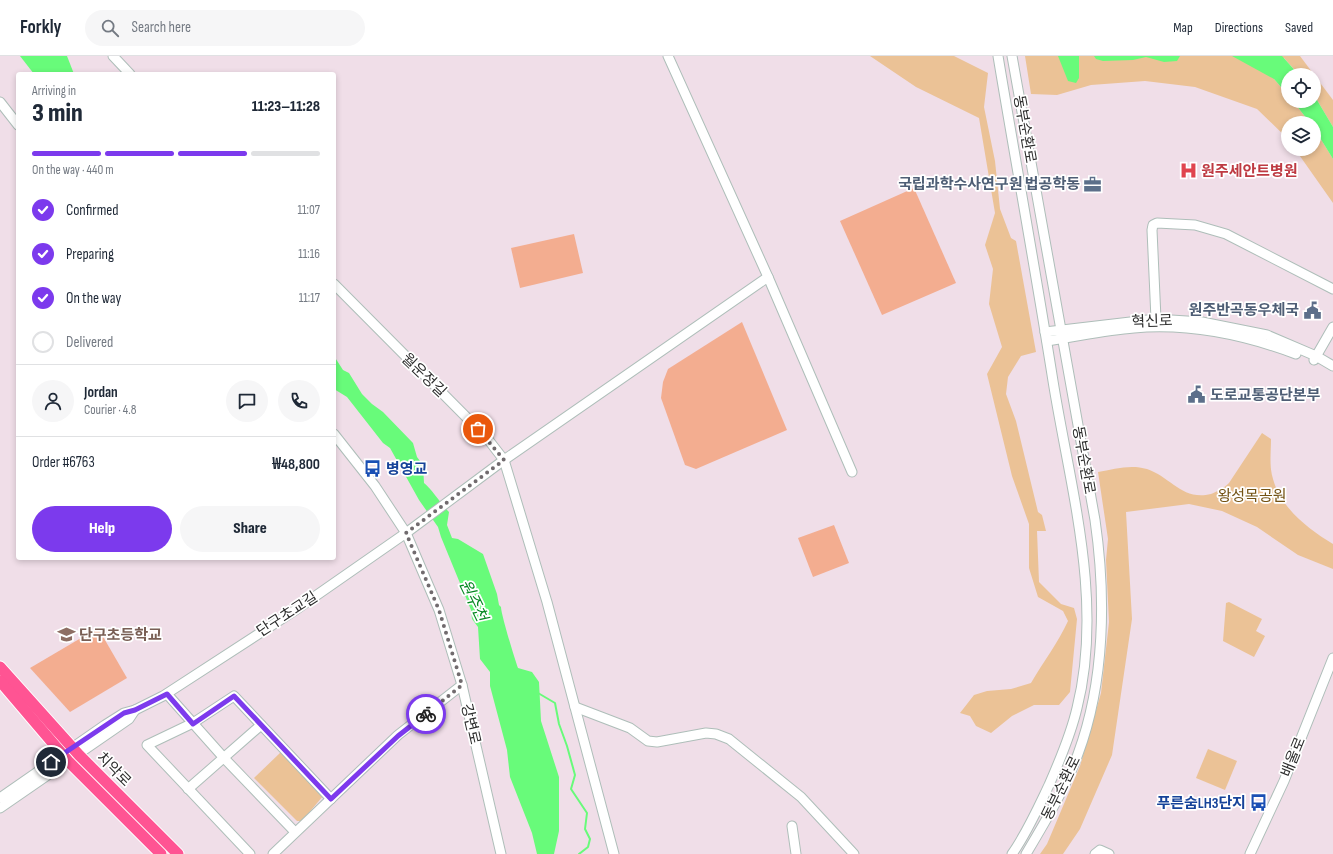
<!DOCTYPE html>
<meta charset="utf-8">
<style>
:root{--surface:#fff;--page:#f6f6f7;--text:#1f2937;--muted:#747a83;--line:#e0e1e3;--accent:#7c3aed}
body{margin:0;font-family:"Sofia Sans Condensed","Noto Sans KR",sans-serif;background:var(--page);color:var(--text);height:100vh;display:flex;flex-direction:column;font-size:15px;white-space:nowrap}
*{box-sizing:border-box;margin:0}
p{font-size:13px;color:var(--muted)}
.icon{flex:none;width:22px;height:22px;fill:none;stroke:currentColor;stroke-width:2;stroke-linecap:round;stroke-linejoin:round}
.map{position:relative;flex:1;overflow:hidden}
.side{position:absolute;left:16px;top:16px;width:320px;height:488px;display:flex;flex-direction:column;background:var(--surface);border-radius:4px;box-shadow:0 2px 6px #0003}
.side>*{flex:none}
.buttons{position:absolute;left:1281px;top:12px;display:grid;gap:8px}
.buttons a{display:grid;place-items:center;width:40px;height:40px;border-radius:50%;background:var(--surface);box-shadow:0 2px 6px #0003;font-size:20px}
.pin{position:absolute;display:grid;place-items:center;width:34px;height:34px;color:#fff;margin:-17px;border:2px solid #fff;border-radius:50%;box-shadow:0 1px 4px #0007}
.courier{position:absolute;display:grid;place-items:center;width:40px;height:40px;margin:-20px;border:3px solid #7c3aed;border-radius:50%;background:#fff;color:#222;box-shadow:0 1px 5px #0007}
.overview em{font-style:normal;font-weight:800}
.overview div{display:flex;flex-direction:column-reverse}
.overview{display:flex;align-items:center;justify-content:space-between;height:68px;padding:0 16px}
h1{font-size:26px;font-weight:800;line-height:30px}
.bar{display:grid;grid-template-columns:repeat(4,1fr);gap:6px 4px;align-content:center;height:48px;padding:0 16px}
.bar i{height:5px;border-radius:3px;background:var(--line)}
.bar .selected{background:var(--accent)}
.bar p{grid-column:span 4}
.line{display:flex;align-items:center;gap:10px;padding:0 16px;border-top:1px solid var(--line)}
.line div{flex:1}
.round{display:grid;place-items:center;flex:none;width:42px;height:42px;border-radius:21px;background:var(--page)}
ol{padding:0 16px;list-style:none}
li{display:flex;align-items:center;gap:12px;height:44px}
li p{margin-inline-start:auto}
li .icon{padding:4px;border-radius:50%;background:var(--accent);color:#fff;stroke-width:4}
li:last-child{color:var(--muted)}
li i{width:22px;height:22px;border:2px solid var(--line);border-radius:50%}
.action{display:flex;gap:8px;margin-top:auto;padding:8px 16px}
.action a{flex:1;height:46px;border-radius:24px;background:var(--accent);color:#fff;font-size:16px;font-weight:800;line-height:46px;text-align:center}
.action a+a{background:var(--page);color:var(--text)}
header{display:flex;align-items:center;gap:24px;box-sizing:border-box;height:56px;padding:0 20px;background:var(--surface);border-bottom:1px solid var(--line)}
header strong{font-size:19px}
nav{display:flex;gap:22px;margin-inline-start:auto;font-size:14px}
.search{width:280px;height:36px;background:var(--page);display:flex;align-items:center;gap:10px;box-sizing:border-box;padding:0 14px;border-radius:22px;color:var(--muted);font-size:15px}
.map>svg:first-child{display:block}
.green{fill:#ebc296}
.pitch{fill:#f3ad90}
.water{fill:#68fb7a}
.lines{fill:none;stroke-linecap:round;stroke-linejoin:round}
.stream{stroke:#68fb7a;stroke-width:2}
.minor-casing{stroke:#aebeb9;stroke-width:11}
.major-casing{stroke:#fff;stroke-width:13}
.minor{stroke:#fff;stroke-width:9}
.major{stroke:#ff5493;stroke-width:11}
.done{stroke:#716b6e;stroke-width:4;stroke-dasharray:0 7.2}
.route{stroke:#7c3aed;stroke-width:5}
.labels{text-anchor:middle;stroke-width:3.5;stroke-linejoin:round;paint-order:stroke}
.street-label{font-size:15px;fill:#2d2d2d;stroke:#fff}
.health-label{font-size:15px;font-weight:bold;fill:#be3a42;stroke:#fff;text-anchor:start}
.service-label{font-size:15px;font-weight:bold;fill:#4e5e75;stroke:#fff;text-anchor:end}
.transit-label{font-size:15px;font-weight:bold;fill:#164399;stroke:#fff;text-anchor:start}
.park-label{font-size:15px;fill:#735213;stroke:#fff}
.education-label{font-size:15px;font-weight:bold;fill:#785e54;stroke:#fff;text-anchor:start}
.water-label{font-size:16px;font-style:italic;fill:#04871f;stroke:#fff}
</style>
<header>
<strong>Forkly</strong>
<div class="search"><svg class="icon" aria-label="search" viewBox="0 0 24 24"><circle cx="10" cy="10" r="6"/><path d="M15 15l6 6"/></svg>Search here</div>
<nav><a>Map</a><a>Directions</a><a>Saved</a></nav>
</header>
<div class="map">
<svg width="1333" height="798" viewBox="0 0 1333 798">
<rect width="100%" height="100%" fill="#f0dee8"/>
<g class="green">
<path d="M870 0H954L988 17 984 51 995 105 1000 153 1011 182 1016 185 1036 296 1021 300 1008 321 1006 338 1016 365 1038 456 1042 459 1046 475H1037L1039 526 1061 548 1074 552 1077 563 1070 636 1059 649H1034L1012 660 991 677 976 670 970 660 960 657 974 639 987 635 1011 633 1031 627C1043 606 1058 587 1068 565L1063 555 1038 541 1029 512V468L1012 420 987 318 1002 291 989 248 993 213 985 189 995 157 979 62 916 31Z"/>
<path d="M1025 0H1300L1333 44V71L1314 39V19H1299L1284 2 1274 23 1288 39V45H1293L1310 67H1288V83L1257 53 1195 31 1145 25 1091 29 1057 39 1031 38Z"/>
<path d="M1314 72 1333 103V147L1295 93H1314Z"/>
<path d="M1262 377 1271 383C1271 395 1269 411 1273 423 1281 452 1308 473 1333 488V513L1298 499 1257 471 1222 455 1189 448 1126 456 1132 563 1112 699 1080 773 1063 798H1040L1047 788 1080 710 1101 637 1109 566 1106 504 1108 483 1098 416C1114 413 1131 408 1147 413 1171 421 1182 445 1211 438 1218 435 1223 433 1229 427Z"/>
<path d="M1229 546 1262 563 1256 575 1265 580 1254 601 1223 585 1226 547Z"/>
<path d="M1208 693 1237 705 1225 734 1196 722Z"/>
<path d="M281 696 323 740 302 765H297L254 722Z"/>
</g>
<g class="pitch">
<path d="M914 132 956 227 882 259 840 165Z"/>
<path d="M574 178 583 217 520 232 511 192Z"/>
<path d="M742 266 787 374 696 413 685 409 661 342 663 326 668 313Z"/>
<path d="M834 469 849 507 813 521 798 482Z"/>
<path d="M98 572 127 622 70 656 30 612Z"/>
</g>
<g class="water">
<path d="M20 0H67L74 18H34Z"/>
<path d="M1058 0H1079V22L1076 27 1068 25Z"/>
<path d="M1094 0H1180L1177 5 1164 6 1146 1 1133 4 1103 5 1096 3Z"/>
<path d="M1232 0H1282L1299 19H1288V39L1274 23Z"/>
<path d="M1314 39 1333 71V103L1314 72V67H1310L1293 45H1314Z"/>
<path d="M334 300 343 314 349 317 362 338 372 348 383 356 413 387 417 401 423 409 424 427C430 431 442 449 449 456L447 469 452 482 458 483 483 498 497 538 499 549 501 551C501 558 515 604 518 612L532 616 539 626 541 665 559 721V775L554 798H537L532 777 510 721 507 694 490 630V616L480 603 478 571 472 563 471 554 441 481 438 471 419 444 390 392 383 387 347 341 334 333Z"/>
</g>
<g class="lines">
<path class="stream" d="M538 637 555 647 559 668 567 690 575 719 571 733 587 757 585 773 590 783 588 791 579 798"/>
<defs>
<g id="minor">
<path d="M113 0 130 18"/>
<path d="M998 0C1016 108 1036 217 1053 325 1070 431 1104 545 1077 652 1071 678 1060 704 1049 729 1038 752 1027 777 1012 798"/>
<path d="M1012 0 1095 464C1106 540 1105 625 1078 698 1065 733 1045 766 1026 798"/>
<path d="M0 46 18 69"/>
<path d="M768 221 852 416"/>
<path d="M334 228 487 382 504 404 547 546 614 798"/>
<path d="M1156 263 1152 174 1153 169 1157 167 1195 169 1226 178 1333 233"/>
<path d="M1045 276 1156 263 1202 266 1267 279 1316 300 1333 310"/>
<path d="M1047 285C1076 281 1105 274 1134 272 1189 267 1245 279 1296 298"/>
<path d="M1314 304 1333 271"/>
<path d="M334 378 375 430 406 477 439 554 462 629 501 798"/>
<path d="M167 638 224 702 295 776"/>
<path d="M575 651 630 672 648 685 657 686 706 677 716 678 729 683 801 741 854 798"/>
<path d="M188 733 261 669"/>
<path d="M0 742 105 669 124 657 135 654 163 640 294 555 406 477 504 404 768 221 668 0"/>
<path d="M0 752 129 663 135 654"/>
<path d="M792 770 796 798"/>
<path d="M250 798 147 689 193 667 234 640 331 743"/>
<path d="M273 798 398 679 462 629"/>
<path d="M1095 798 1100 794 1109 798"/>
<path d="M1250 798 1284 725 1333 602"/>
</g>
<g id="major">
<path d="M0 611 79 699 178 798"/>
<path d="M0 625 69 706 161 798"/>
</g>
</defs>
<use href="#minor" class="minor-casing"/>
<use href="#major" class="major-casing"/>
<use href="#minor" class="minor"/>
<use href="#major" class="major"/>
</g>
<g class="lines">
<path class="done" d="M426 658 462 629 439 554 406 477 504 404 478 373"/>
<path class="route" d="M51 706 124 657 135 654 167 638 193 668 234 640 331 743 398 680 426 658"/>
</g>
<defs>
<symbol id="hospital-bare" viewBox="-9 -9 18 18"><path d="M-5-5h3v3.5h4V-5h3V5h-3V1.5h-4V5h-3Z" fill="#e0444e" stroke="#fff" stroke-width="2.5" paint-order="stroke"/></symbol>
<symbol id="office-bare" viewBox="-9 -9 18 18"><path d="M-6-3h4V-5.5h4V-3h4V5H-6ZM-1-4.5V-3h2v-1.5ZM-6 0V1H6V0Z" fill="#5c6f8a" stroke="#fff" stroke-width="2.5" paint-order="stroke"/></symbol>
<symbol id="civic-bare" viewBox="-9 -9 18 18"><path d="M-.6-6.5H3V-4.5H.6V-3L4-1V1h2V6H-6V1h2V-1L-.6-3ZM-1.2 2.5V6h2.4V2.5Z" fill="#5c6f8a" stroke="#fff" stroke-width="2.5" paint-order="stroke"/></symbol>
<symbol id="bus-bare" viewBox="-9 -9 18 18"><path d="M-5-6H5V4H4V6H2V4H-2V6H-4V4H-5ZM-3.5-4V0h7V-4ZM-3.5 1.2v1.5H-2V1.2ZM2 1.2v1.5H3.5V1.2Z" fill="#1a4fb4" stroke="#fff" stroke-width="2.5" paint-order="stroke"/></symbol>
<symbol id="school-bare" viewBox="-9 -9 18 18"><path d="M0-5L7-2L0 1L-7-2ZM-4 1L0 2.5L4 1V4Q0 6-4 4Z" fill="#8d6e63" stroke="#fff" stroke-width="2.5" paint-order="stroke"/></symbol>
</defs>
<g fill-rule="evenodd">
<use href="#hospital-bare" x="1176" y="102" width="25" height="25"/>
<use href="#office-bare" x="1080" y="116" width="25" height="25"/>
<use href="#civic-bare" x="1300" y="242" width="25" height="25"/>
<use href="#civic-bare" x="1184" y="326" width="25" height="25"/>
<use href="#bus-bare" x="360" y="400" width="25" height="25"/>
<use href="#school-bare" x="54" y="566" width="25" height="25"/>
<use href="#bus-bare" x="1246" y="734" width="25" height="25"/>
</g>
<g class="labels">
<g class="street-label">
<text transform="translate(1025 73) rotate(80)" y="5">동부순환로</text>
<text transform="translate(1152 265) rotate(-2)" y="5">혁신로</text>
<text transform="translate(424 319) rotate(44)" y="5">월운정길</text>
<text transform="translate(1084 404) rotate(80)" y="5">동부순환로</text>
<text transform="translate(287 558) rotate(-33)" y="5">단구초교길</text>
<text transform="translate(471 668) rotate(77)" y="5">강변로</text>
<text transform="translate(1293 701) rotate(-68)" y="5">배울로</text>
<text transform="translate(114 713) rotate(45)" y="5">치악로</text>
<text transform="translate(1061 732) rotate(-64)" y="5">동부순환로</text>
</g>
<g class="health-label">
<text x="1201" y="120">원주세안트병원</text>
</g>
<g class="service-label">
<text x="1080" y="133">국립과학수사연구원 법공학동</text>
<text x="1299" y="259">원주반곡동우체국</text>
<text x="1210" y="344" text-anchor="start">도로교통공단본부</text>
</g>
<g class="transit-label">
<text x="386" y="418">병영교</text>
<text x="1246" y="752" text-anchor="end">푸른숨LH3단지</text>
</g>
<g class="park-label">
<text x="1252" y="445">왕성목공원</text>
</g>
<g class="education-label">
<text x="79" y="584">단구초등학교</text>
</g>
<g class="water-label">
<text transform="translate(474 544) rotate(64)" y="6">원주천</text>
</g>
</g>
</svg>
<div class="buttons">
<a><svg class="icon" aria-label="locate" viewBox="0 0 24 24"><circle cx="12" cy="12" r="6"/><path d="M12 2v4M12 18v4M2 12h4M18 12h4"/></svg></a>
<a><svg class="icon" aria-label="layers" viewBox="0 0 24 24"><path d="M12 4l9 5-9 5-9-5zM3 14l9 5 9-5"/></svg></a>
</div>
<div class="pin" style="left:478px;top:373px;background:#ea580c"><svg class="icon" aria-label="bag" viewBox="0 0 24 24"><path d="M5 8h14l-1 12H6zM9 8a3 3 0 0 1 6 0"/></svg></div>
<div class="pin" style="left:51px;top:706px;background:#1f2937"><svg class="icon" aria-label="home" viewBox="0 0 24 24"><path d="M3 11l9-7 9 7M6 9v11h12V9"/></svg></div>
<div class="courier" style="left:426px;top:658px"><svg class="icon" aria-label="bike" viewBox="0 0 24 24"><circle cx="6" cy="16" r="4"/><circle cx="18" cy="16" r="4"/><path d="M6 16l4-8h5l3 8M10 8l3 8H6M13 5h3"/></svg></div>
<section class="side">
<div class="overview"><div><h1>3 min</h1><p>Arriving in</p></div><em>11:23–11:28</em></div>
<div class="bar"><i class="selected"></i><i class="selected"></i><i class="selected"></i><i></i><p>On the way · 440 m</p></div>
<ol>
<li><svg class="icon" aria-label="check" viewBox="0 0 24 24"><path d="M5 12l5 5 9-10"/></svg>Confirmed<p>11:07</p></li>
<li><svg class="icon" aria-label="check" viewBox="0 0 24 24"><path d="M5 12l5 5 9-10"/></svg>Preparing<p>11:16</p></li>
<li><svg class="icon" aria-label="check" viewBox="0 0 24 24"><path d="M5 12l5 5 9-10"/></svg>On the way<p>11:17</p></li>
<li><i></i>Delivered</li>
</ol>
<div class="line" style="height:72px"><a class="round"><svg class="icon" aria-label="person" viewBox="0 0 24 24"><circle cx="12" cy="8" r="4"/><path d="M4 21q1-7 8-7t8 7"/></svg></a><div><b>Jordan</b><p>Courier · 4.8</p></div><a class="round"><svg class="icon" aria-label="chat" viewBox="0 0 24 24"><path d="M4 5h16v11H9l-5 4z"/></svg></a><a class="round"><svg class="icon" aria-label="phone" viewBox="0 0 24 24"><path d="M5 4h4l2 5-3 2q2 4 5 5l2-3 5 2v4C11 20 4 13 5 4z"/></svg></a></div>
<div class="line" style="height:52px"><div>Order #6763</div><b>₩48,800</b></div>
<div class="action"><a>Help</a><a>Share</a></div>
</section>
</div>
